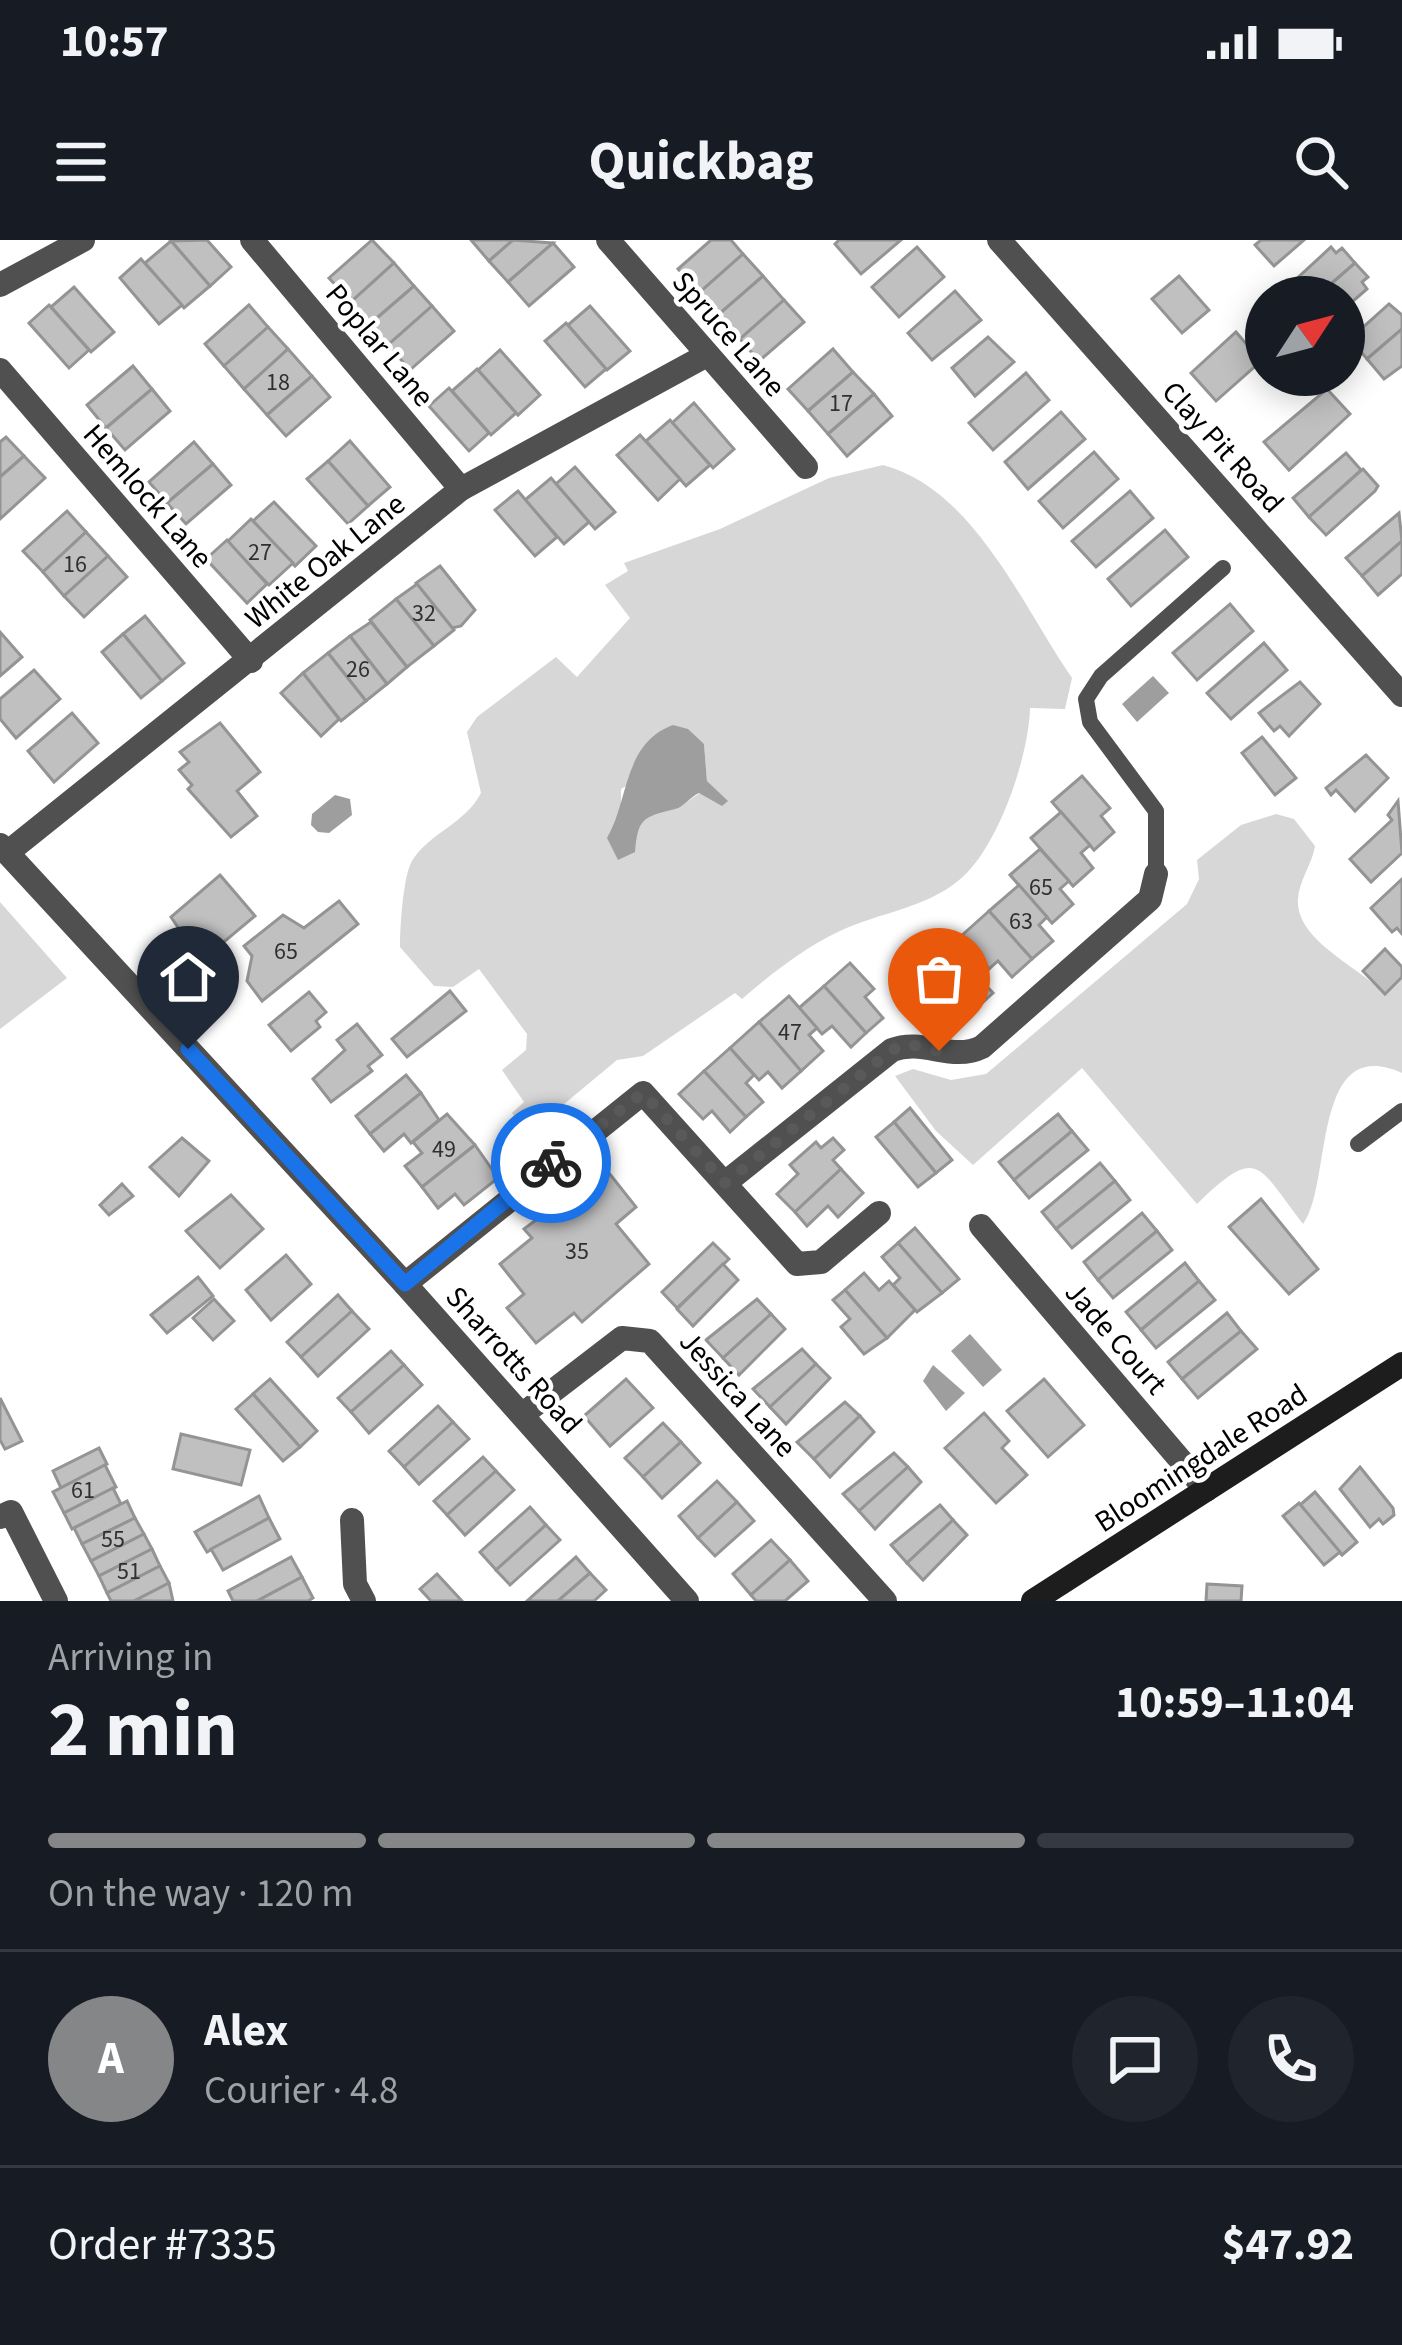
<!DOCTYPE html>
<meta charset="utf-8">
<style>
:root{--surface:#171b24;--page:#20242c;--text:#f1f3f6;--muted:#9ea1a6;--line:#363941;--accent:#858687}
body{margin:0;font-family:"Source Sans 3",sans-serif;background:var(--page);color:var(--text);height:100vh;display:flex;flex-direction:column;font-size:45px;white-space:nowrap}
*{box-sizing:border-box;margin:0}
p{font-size:39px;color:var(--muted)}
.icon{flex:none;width:66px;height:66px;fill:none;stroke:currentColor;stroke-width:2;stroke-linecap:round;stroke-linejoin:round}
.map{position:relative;height:1361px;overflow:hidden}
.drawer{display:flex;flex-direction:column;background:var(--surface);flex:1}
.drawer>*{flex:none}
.needle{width:78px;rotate:54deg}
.controls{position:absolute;left:1245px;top:36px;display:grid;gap:24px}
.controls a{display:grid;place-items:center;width:120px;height:120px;border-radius:50%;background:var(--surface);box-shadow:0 6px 30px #0003;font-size:60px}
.pin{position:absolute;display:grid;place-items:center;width:102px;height:102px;color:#fff;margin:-123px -51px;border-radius:50% 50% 50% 0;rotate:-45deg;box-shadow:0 0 12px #0007}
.pin .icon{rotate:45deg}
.courier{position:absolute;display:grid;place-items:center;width:120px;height:120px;margin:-60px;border:9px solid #1a73e8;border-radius:50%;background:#fff;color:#222;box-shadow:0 3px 15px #0007}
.headline em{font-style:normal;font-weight:700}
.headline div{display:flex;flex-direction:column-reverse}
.headline{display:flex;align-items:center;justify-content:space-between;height:204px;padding:0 48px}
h1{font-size:78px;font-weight:700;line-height:90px}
.bar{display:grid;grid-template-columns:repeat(4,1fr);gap:18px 12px;align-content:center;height:144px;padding:0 48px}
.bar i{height:15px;border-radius:9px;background:var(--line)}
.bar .selected{background:var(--accent)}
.bar p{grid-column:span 4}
.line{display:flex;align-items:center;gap:30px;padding:0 48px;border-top:3px solid var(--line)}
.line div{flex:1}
.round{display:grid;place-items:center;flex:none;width:126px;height:126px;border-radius:63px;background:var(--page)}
.status{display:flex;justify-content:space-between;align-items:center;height:84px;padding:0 60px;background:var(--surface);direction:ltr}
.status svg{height:33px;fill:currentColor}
header{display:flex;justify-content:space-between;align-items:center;height:156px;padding:0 48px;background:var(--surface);font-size:54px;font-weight:700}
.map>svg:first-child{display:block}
.green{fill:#d7d7d7;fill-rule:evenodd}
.water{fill:#9e9e9e}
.building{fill:#c0c0c0;stroke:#949494;stroke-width:3}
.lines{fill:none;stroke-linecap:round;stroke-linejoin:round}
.lane{stroke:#505050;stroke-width:16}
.street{stroke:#505050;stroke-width:24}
.secondary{stroke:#1d1d1d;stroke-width:24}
.done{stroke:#595959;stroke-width:12;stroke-dasharray:0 21.6}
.route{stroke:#1a73e8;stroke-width:15}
.labels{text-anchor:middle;stroke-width:9;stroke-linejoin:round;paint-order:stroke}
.number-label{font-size:24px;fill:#303030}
.street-label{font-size:30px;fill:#000;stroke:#fff}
</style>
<div class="status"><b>10:57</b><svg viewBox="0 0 49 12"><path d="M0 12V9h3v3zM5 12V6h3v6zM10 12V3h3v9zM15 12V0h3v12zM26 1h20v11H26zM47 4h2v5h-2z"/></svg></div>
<header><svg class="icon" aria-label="menu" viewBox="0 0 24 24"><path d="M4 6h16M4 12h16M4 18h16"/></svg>Quickbag<svg class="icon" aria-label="search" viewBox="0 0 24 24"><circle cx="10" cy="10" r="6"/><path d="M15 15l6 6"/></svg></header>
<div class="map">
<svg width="1402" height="1361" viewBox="0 0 1402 1361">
<rect width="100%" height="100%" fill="#fff"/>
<g class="green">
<path d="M883 225C974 249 1022 366 1072 438L1065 469 1030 468C1029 517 997 611 958 641 925 668 878 673 840 691 805 707 771 734 742 759L735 753 643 816 617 820 528 894 512 873 524 862 502 830 526 810 527 794 479 729 453 747 434 746 400 707C400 688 403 636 412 621 429 593 465 584 481 553L467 492 477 477 556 417 577 437 630 378 605 345 628 331 624 323 720 289 829 238ZM704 504 707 541 727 561 700 553 681 566 645 576 635 588 636 601 612 590 621 574V549Z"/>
<path d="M1276 574 1294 579 1315 606C1312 625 1299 640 1298 659 1295 700 1359 727 1384 753L1402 737V833C1310 792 1333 945 1303 984 1257 925 1259 904 1197 964L1082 828 973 925 936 891 895 836 913 829 951 840 986 834 1187 664 1199 639 1197 620 1241 585Z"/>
<path d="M0 662 67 738 0 789Z"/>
</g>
<g class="water">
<path d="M1153 436 1169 453 1137 482 1122 464Z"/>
<path d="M673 485 688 489 704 504 707 541 728 561 722 566 699 553C690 557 684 567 675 569 643 577 638 578 635 612L618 620 607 598C629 561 623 503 673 485Z"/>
<path d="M335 555 350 559 352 575 329 593 318 592 311 585 312 574Z"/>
<path d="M970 1094 1002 1130 983 1147 951 1111Z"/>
<path d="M933 1125 965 1153 946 1171 923 1141Z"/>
</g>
<g class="building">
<path d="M207 0 231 27 210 46 171 1Z"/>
<path d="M372 0 394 23 351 62 329 38Z"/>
<path d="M471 0H513L489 21Z"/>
<path d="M513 0 553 3 508 42 489 21Z"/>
<path d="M711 0H731L743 14 699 53 678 29Z"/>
<path d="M839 0H901L861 34 835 4Z"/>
<path d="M1261 0H1304L1274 26 1255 5Z"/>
<path d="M171 1 210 46 184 68 145 23Z"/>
<path d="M553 3 574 27 529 66 508 42Z"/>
<path d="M917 7 944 37 899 77 872 47Z"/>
<path d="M1331 7 1336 13 1342 8 1355 23 1316 57H1302L1291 44Z"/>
<path d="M743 14 763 36 718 75 699 53Z"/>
<path d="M141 19 182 65 159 84 120 38Z"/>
<path d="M394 23 414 46 370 84 351 62Z"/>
<path d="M1355 23 1368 37 1362 42 1367 49 1344 69V57H1316Z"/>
<path d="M763 36 784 60 740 99 718 75Z"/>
<path d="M1179 36 1209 70 1182 93 1152 59Z"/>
<path d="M414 46 432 66 388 105 370 84Z"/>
<path d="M74 47 114 92 91 112 51 67Z"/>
<path d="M955 51 981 80 932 120 908 93Z"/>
<path d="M784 60 804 82 759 121 740 99Z"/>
<path d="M1389 64 1402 75V89L1367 119 1350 99Z"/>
<path d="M49 65 89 110 69 128 29 83Z"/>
<path d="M249 65 268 87 224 126 205 104Z"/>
<path d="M432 66 454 91 410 130 388 105Z"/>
<path d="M590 66 630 111 607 130 568 85Z"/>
<path d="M566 83 606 129 585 147 545 101Z"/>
<path d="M268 87 288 109 244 149 224 126Z"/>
<path d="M1402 89V126L1384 139 1367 119Z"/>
<path d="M1236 92 1261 121 1216 161 1191 133Z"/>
<path d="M988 97 1014 122 975 156 952 128Z"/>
<path d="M288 109 312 136 267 175 244 149Z"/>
<path d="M833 109 853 132 808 171 788 149Z"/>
<path d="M500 110 540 155 518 175 478 130Z"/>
<path d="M133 126 152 149 106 188 87 165Z"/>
<path d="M477 129 516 173 491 195 452 151Z"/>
<path d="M853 132 874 154 828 194 808 171Z"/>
<path d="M1026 133 1049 160 993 210 969 183Z"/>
<path d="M312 136 330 157 286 196 267 175Z"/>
<path d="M449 148 489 193 469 211 429 166Z"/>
<path d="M152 149 170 171 125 210 106 188Z"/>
<path d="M1327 149 1350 174 1289 230 1264 202Z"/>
<path d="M874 154 892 176 847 216 828 194Z"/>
<path d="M694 163 734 209 713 228 672 183Z"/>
<path d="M1061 172 1085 199 1028 249 1005 222Z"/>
<path d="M670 180 710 225 686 246 646 201Z"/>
<path d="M640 195 680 239 658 260 617 215Z"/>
<path d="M6 197 24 216 0 237V202Z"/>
<path d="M350 201 390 247 368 266 328 221Z"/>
<path d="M194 202 213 224 167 263 149 242Z"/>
<path d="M1094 212 1118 239 1063 288 1039 261Z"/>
<path d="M1346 213 1361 230 1309 277 1293 258Z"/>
<path d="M24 216 45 238 0 279V237Z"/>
<path d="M328 221 368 266 348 284 307 239Z"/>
<path d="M213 224 231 245 186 284 167 263Z"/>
<path d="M575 227 615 272 595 289 556 244Z"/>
<path d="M1363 229 1378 246 1375 251 1326 295 1309 277Z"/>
<path d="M551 238 589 282 564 304 525 260Z"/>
<path d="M518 251 557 297 535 316 495 270Z"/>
<path d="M1130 251 1153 278 1096 327 1072 301Z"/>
<path d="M274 262 316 306 295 326 253 281Z"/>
<path d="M67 271 86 292 43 332 23 311Z"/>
<path d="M1399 273 1402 301 1362 336 1346 318Z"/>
<path d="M251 279 293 323 269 345 227 302Z"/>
<path d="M1165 290 1188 317 1131 366 1108 339Z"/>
<path d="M86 292 108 316 64 356 43 332Z"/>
<path d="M227 300 267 344 247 363 206 319Z"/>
<path d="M1402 301V334L1378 355 1362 336Z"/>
<path d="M108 316 127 337 84 377 64 356Z"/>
<path d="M440 326 475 370 461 386 452 388 416 343Z"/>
<path d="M417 344 454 390 434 406 396 359Z"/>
<path d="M396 359 434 406 407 427 370 380Z"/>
<path d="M1230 364 1253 391 1197 440 1173 413Z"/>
<path d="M145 376 184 423 162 441 123 394Z"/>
<path d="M371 382 407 427 387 444 350 396Z"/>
<path d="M0 392 22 417 0 436Z"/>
<path d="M123 394 162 441 141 458 102 412Z"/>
<path d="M350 396 387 444 366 461 328 413Z"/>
<path d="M1264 403 1287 430 1231 479 1207 453Z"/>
<path d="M328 413 366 461 341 481 303 433Z"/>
<path d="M34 430 60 459 16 498 0 479V459Z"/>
<path d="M303 433 339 479 321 496 281 453Z"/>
<path d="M1300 442 1320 464 1289 496 1280 486 1274 491 1259 473Z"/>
<path d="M72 473 98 503 54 542 28 511Z"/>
<path d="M220 483 260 532 237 551 257 576 231 597 188 549 192 545 179 530 189 522 180 512Z"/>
<path d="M1262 497 1296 538 1275 555 1242 513Z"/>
<path d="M1366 515 1388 538 1355 571 1336 550 1331 555 1326 548Z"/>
<path d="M1082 536 1110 568 1101 576 1114 592 1094 610 1052 562Z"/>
<path d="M1398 561 1402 613 1371 642 1350 619 1392 580 1388 575Z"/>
<path d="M1061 572 1090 605 1081 613 1093 628 1073 646 1031 598Z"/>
<path d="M1040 609 1069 641 1060 649 1073 664 1052 683 1010 635Z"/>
<path d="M220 635 255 676 201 721 171 677Z"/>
<path d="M1402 639V694L1397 688 1392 692 1371 668Z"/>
<path d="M1019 645 1047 677 1039 685 1053 701 1032 719 989 671Z"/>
<path d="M339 661 358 684 262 761 247 741 252 716 244 706 283 675 304 688Z"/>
<path d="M989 671 1032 719 1012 737 998 721 989 729 960 697Z"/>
<path d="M960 697 989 729 979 738 993 753 972 772 930 723Z"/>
<path d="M1385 709 1402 727V737L1385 754 1363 731Z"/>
<path d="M850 723 874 749 865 757 883 778 866 793 824 746Z"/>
<path d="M930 723 972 772 952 790 938 774 929 782 900 750Z"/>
<path d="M824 746 866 793 851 807 832 786 822 794 799 768Z"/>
<path d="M450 751 466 771 407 817 392 799Z"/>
<path d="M309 752 326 772 316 781 320 787 291 811 269 785Z"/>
<path d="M789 756 817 788 809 795 823 811 801 831 759 782Z"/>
<path d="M759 782 801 831 782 848 768 832 759 840 730 808Z"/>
<path d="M357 784 382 815 368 826 372 831 331 862 313 839 345 810 337 800Z"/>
<path d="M730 808 754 835 746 843 763 862 746 877 704 831Z"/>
<path d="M704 831 746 877 730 892 712 871 703 879 679 854Z"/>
<path d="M406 835 421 853 370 894 356 876Z"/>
<path d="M421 853 439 880 411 903 404 894 384 911 370 894Z"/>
<path d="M910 868 952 920 936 933 894 882Z"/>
<path d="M447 874 475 905 422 947 405 926 422 913 413 902Z"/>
<path d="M1058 874 1072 891 1014 940 999 922Z"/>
<path d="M894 882 936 933 918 947 876 897Z"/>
<path d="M1072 891 1088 910 1029 958 1014 940Z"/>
<path d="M182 898 209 921 179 956 150 927Z"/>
<path d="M833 898 844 910 833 920 841 929 795 972 777 954 798 934 790 925 816 902 821 908Z"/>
<path d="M475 905 498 938 464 965 455 954 438 968 422 947Z"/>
<path d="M1100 923 1115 941 1056 989 1042 972Z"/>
<path d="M605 928 636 967 616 984 649 1024 582 1082 574 1073 536 1103 507 1068 524 1054 500 1024 532 998 524 989Z"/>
<path d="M841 929 863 953 838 977 828 966 807 986 795 972Z"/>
<path d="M1115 941 1130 960 1072 1008 1056 989Z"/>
<path d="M122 944 133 956 109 975 100 965Z"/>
<path d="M231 955 263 989 220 1028 186 991Z"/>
<path d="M1261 959 1318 1029 1289 1054 1229 987Z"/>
<path d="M1142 973 1157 991 1098 1040 1084 1022Z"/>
<path d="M915 988 959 1039 942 1053 898 1003Z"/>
<path d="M1157 991 1172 1010 1113 1058 1098 1040Z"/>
<path d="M713 1003 729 1019 677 1068 662 1052Z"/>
<path d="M898 1003 942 1053 917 1072 893 1045 900 1038 882 1017Z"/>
<path d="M286 1015 311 1044 271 1080 246 1050Z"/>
<path d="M1185 1023 1199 1041 1141 1090 1126 1072Z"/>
<path d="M723 1024 738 1040 693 1086 677 1069Z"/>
<path d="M864 1033 879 1050 889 1041 915 1070 887 1098 845 1050Z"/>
<path d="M198 1037 213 1056 167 1093 151 1075Z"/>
<path d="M1199 1041 1215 1060 1156 1108 1141 1090Z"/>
<path d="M845 1050 887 1098 864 1114 841 1087 850 1079 833 1060Z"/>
<path d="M338 1055 352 1071 301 1117 287 1102Z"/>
<path d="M214 1059 234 1081 213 1100 193 1078Z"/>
<path d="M757 1059 771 1074 723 1118 706 1100Z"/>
<path d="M352 1071 369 1089 318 1136 301 1117Z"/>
<path d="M1227 1073 1241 1091 1182 1139 1168 1122Z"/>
<path d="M771 1074 785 1089 739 1135 723 1118Z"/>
<path d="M1241 1091 1257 1109 1198 1158 1182 1139Z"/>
<path d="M802 1109 816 1124 770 1167 753 1149Z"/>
<path d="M391 1111 404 1125 351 1172 338 1158Z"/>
<path d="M816 1124 830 1138 786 1184 770 1167Z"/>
<path d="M404 1125 422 1145 369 1193 351 1172Z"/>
<path d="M270 1139 317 1191 300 1207 253 1154Z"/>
<path d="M626 1139 653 1168 610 1206 584 1176Z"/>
<path d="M1044 1139 1084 1185 1048 1217 1007 1171Z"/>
<path d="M253 1154 300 1207 283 1221 236 1169Z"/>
<path d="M0 1158 22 1201 5 1209 0 1200Z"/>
<path d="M845 1162 860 1176 814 1219 797 1202Z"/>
<path d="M438 1166 453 1182 404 1227 389 1211Z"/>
<path d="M984 1173 1009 1201 1002 1208 1027 1235 996 1263 945 1208Z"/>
<path d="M860 1176 874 1192 830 1237 814 1219Z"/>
<path d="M453 1182 469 1199 419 1244 404 1227Z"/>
<path d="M663 1183 681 1202 643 1237 625 1218Z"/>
<path d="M181 1194 250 1210 241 1245 173 1229Z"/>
<path d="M681 1202 700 1223 662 1258 643 1237Z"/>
<path d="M99 1208 107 1224 61 1248 53 1231Z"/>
<path d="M894 1213 908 1227 859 1271 843 1254Z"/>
<path d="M483 1217 496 1231 447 1275 434 1261Z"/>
<path d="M105 1225 116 1247 64 1273 53 1252Z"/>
<path d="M908 1227 921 1242 875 1289 859 1271Z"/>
<path d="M1360 1227 1393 1268 1394 1275 1383 1284 1379 1279 1370 1287 1340 1249Z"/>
<path d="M496 1231 514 1250 465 1295 447 1275Z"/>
<path d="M717 1241 737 1262 698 1298 679 1276Z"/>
<path d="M113 1248 121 1264 72 1289 64 1273Z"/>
<path d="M1315 1252 1357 1302 1342 1315 1300 1265Z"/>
<path d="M259 1256 269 1278 207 1312 195 1292Z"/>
<path d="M127 1261 135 1278 82 1304 74 1288Z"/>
<path d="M737 1262 754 1281 715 1316 698 1298Z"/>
<path d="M1299 1263 1340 1312 1324 1325 1283 1276Z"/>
<path d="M940 1265 953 1280 907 1323 891 1305Z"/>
<path d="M530 1267 546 1285 496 1330 480 1312Z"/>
<path d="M135 1278 144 1294 91 1321 82 1304Z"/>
<path d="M269 1278 280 1299 223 1330 211 1309Z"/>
<path d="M953 1280 967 1295 923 1340 907 1323Z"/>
<path d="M546 1285 560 1300 510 1345 496 1330Z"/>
<path d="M144 1294 152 1309 99 1336 91 1321Z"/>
<path d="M771 1300 790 1320 751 1355 733 1334Z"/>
<path d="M152 1309 160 1326 107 1353 99 1336Z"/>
<path d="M291 1317 302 1337 257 1361H233L228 1351Z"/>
<path d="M576 1317 590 1333 558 1361H527Z"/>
<path d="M790 1320 808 1341 785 1361H756L751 1355Z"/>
<path d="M160 1326 169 1343 134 1361H111L107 1353Z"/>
<path d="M590 1333 606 1350 594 1361H558Z"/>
<path d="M437 1334 462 1361H431L420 1349Z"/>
<path d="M302 1337 313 1358 308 1361H257Z"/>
<path d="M169 1343 173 1361H134Z"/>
<path d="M1207 1344 1242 1346 1241 1361H1206Z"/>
</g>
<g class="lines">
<g class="lane">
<path d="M1156 634V571L1090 482 1086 459 1101 436 1223 328"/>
<path d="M1358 904 1402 871"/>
</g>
<g class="street">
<path d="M252 0 461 249"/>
<path d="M608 0 806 227"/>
<path d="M999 0 1402 455"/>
<path d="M0 45 83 0"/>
<path d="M0 130 251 421"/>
<path d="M0 605 405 1044 687 1361"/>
<path d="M7 613 461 249 707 115"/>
<path d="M725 943 892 810C924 798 951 822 982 807L1150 659 1156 634"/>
<path d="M981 986 1206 1250"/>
<path d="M405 1044 643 853 797 1024 821 1022 879 973"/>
<path d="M523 1174 622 1098 650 1101 885 1361"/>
<path d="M0 1277 11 1272 56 1361"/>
<path d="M352 1280 355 1344 364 1361"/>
</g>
<path class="secondary" d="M1033 1361 1402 1124"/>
</g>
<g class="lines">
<path class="done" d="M551 923 643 853 725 943 892 810 908 804 939 811"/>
<path class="route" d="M188 809 405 1044 551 923"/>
</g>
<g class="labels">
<g class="number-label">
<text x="278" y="150">18</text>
<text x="841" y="171">17</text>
<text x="260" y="320">27</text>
<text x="75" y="332">16</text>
<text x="424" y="381">32</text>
<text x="358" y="437">26</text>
<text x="1041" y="655">65</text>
<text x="1021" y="689">63</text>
<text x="286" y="719">65</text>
<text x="790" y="800">47</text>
<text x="444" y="917">49</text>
<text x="577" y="1019">35</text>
<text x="83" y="1258">61</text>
<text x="113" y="1307">55</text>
<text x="129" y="1339">51</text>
</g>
<g class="street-label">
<text transform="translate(729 94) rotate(49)" y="10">Spruce Lane</text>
<text transform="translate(380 105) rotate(50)" y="10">Poplar Lane</text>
<text transform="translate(1223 207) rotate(48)" y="10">Clay Pit Road</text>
<text transform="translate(148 256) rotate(49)" y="10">Hemlock Lane</text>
<text transform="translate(325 321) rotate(-39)" y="10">White Oak Lane</text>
<text transform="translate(1116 1098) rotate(49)" y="10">Jade Court</text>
<text transform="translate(514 1120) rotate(48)" y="10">Sharrotts Road</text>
<text transform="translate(738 1154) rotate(48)" y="10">Jessica Lane</text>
<text transform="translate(1201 1218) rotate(-33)" y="10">Bloomingdale Road</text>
</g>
</g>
</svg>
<div class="controls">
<a><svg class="needle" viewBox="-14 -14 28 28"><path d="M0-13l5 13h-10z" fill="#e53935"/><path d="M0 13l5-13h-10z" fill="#9ea1a6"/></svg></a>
</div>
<div class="pin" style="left:939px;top:811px;background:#ea580c"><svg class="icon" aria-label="bag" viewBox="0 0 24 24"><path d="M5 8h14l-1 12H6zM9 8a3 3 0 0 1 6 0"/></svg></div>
<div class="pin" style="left:188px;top:809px;background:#1f2937"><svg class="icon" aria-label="home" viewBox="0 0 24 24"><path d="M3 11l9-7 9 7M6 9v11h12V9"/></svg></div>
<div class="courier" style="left:551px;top:923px"><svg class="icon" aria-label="bike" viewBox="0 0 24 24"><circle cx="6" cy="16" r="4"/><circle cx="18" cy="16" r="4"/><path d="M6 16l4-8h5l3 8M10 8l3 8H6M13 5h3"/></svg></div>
</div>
<section class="drawer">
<div class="headline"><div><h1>2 min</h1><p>Arriving in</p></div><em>10:59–11:04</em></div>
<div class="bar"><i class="selected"></i><i class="selected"></i><i class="selected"></i><i></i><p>On the way · 120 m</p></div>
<div class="line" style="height:216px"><b class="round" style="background:var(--accent);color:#fff">A</b><div><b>Alex</b><p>Courier · 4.8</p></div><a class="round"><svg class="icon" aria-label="chat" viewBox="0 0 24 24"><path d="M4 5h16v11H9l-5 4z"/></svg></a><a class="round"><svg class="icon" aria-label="phone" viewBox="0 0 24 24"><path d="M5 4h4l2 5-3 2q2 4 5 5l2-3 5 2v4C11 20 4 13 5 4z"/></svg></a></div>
<div class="line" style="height:156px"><div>Order #7335</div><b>$47.92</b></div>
</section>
